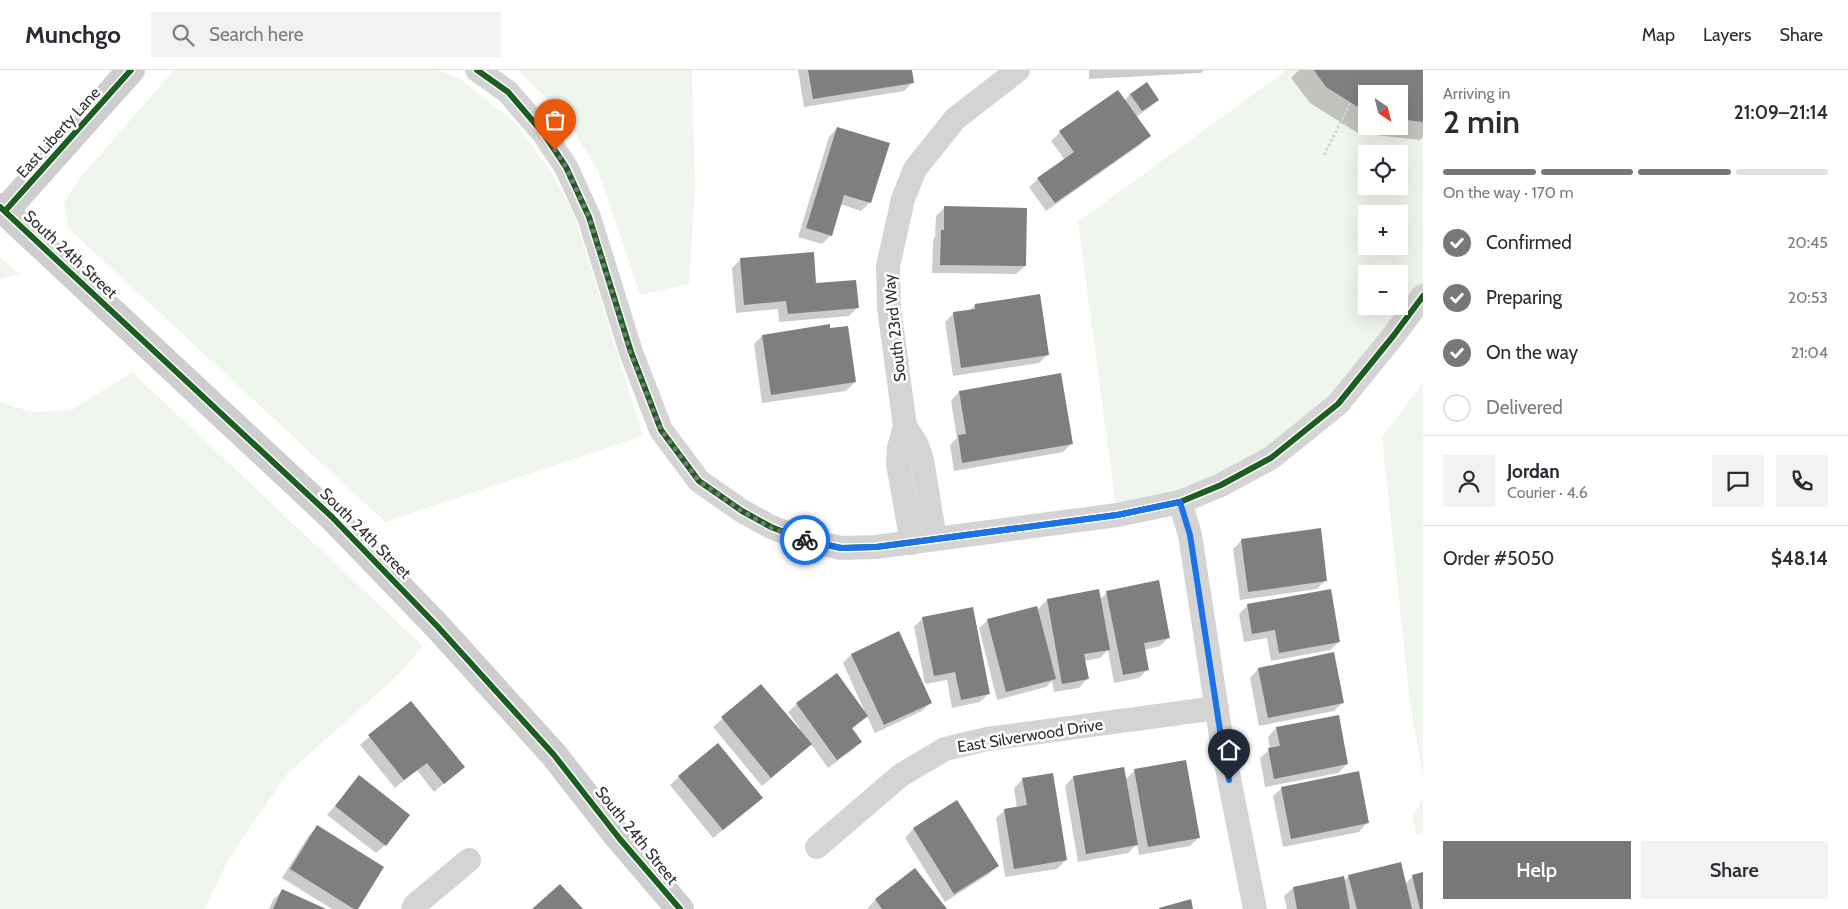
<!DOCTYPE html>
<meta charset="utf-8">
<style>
:root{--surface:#fff;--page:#f2f2f3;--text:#2b2b33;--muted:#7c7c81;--line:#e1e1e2;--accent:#787878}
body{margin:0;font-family:Cabin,sans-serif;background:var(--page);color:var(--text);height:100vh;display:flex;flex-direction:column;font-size:19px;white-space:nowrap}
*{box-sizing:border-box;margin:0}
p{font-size:16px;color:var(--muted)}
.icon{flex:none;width:28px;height:28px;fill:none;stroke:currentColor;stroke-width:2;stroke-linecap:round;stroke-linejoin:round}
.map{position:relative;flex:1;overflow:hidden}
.details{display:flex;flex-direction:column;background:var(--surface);width:425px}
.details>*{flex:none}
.needle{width:32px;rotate:145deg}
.tools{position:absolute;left:1358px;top:15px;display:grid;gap:10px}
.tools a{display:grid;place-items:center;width:50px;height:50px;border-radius:0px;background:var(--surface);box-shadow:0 5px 20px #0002;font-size:25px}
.pin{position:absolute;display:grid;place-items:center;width:42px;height:42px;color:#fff;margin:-51px -21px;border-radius:50% 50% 50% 0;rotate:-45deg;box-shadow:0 0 5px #0007}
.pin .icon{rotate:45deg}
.courier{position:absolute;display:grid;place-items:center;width:50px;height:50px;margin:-25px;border:4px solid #1a73e8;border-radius:50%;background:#fff;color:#222;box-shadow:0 1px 6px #0007}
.overview em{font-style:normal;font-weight:600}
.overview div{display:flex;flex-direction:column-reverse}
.overview{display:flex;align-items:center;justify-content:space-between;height:85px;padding:0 20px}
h1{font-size:32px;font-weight:600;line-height:38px}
.bar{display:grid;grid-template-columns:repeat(4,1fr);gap:8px 5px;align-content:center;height:60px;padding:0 20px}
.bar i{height:6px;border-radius:4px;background:var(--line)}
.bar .selected{background:var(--accent)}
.bar p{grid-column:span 4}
.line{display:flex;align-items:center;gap:12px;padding:0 20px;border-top:1px solid var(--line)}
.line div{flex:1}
.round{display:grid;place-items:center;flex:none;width:52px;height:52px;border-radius:0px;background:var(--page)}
ol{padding:0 20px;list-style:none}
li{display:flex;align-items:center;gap:15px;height:55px}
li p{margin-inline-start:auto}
li .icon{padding:5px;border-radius:50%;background:var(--accent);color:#fff;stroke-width:4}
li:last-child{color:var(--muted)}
li i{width:28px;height:28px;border:2px solid var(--line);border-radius:50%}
.action{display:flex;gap:10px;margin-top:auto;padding:10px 20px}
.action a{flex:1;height:58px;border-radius:0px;background:var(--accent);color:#fff;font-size:20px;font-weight:600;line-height:58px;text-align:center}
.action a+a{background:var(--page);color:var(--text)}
header{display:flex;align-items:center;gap:30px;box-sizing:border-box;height:70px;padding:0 25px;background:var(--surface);border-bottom:1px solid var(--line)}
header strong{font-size:24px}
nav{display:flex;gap:28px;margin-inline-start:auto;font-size:18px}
.search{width:350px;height:45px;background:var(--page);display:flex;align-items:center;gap:12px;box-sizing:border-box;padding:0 18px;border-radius:0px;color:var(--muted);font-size:19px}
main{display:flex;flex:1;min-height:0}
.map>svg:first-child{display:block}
.green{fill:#f0f5ed;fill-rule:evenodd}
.shadow{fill:#0003;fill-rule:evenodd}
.building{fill:#7f7f7f}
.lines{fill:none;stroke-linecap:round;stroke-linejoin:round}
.path{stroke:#d4d4d4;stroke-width:3;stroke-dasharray:2.5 2.5;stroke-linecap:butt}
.street{stroke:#d4d4d4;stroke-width:24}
.secondary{stroke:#cecece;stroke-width:28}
.cycleway-casing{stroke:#fff;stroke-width:9}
.cycleway{stroke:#1b5e20;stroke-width:6}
.done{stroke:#787878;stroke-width:5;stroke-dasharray:0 9}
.route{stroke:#1a73e8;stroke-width:6}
.labels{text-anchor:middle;stroke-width:5;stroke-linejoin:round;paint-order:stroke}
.street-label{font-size:16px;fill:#303030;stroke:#fff}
</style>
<header>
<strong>Munchgo</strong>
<div class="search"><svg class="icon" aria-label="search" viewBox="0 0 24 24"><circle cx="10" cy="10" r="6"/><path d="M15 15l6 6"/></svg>Search here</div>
<nav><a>Map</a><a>Layers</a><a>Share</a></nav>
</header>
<main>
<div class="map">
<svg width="1423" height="839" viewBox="0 0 1423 839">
<rect width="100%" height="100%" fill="#fff"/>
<g class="green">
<path d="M174 0H438L462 10 516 54 551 102 573 141 643 366 385 452 68 158 64 133 78 110Z"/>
<path d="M518 0H692L695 119 689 214 640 225 598 100 564 46Z"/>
<path d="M1283 0H1423V226L1271 388 1117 445 1078 152 1284 2ZM1366 24H1399V56H1366ZM1366 84H1399V116H1366ZM1366 144H1399V176H1366ZM1366 204H1399V236H1366Z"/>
<path d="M0 187 19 204 0 209Z"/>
<path d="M132 302 423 576 397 606 287 704 228 790 204 839H0V332L32 342 72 340Z"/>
<path d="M1423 313V707L1410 634 1382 367Z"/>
<path d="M1423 726V764L1416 765 1413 748Z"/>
</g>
<g class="shadow">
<path d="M798 0H910L912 13 904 21 804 37Z"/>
<path d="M1089 0H1204L1201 3 1089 9Z"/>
<path d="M1299 0H1423V67L1420 70 1358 63 1310 33 1291 8ZM1366 24H1399V56H1366Z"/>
<path d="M1130 24 1158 30 1149 38 1136 47 1149 66 1140 75 1046 141 1029 117 1038 109 1065 90 1051 71 1060 62 1124 31Z"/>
<path d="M837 58 870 132 861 141 840 134 831 165 822 174 798 167 829 67Z"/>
<path d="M944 138 1025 196 1016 204 932 203 933 170 935 167 936 146Z"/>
<path d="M741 189 815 215 857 238 849 246 779 252 778 239 736 243 732 198Z"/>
<path d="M975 235 1047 285 1039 293 953 306 945 252 954 243 969 241Z"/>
<path d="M829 259 855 312 846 321 762 333 754 274 762 266Z"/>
<path d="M959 322 1072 373 1063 382 954 401 950 375 957 368 951 331Z"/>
<path d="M1242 470 1326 510 1317 519 1240 530 1233 479Z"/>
<path d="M1107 523 1169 567 1160 576 1144 580 1148 599 1139 608 1114 613 1108 580 1100 588 1084 591 1087 609 1079 618 1054 622 1052 611 1046 617 997 630 979 558 988 550 1037 540 1047 530 1100 529Z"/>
<path d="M1248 535 1339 572 1330 580 1271 591 1267 568 1244 572 1239 544Z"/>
<path d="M923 548 988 624 980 632 952 638 947 610 925 614 914 557Z"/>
<path d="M851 585 930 633 922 641 875 663 867 646 851 660 860 672 851 681 828 698 811 674 762 716 713 657 761 616 798 660 800 659 788 642 797 634 865 642 843 593Z"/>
<path d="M1258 599 1343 632 1334 641 1259 656 1250 608Z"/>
<path d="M410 632 463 697 434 722 417 700 395 718 360 675Z"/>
<path d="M1276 658 1347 694 1338 703 1265 717 1260 688 1270 679 1268 667Z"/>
<path d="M1134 701 1199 767 1190 776 1139 785 1137 774 1128 783 1078 792 1065 716 1073 707 1125 710Z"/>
<path d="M360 707 385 775 376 783 327 745Z"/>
<path d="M679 707 752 736 713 768 670 715Z"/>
<path d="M1023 709 1066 790 1057 799 1005 807 996 748 1005 740 1017 738 1014 718Z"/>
<path d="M1282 718 1367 753 1359 762 1283 777 1273 726Z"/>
<path d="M957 732 997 796 989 804 945 832 905 768 913 759Z"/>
<path d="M318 757 356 839H332L282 808 309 765Z"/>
<path d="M915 799 945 839H867L875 830Z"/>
<path d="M1423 804V839H1287L1284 826 1293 818 1343 812 1349 806 1405 814 1413 806Z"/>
<path d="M282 821 323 839H269L273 830Z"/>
</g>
<g class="building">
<path d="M808 0H912L914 13 813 29Z"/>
<path d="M1314 0H1423V52L1399 49V24H1366V42L1326 17Z"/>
<path d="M1147 12 1159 30 1142 41 1130 24Z"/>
<path d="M1118 20 1151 66 1055 133 1037 108 1074 82 1059 61Z"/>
<path d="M837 57 890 73 871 133 844 125 832 166 806 158Z"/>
<path d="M944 136 1027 138 1026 196 940 195 941 160H944Z"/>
<path d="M814 182 816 213 856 210 859 238 788 244 786 231 744 235 740 188Z"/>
<path d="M1040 224 1049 285 961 298 953 242 975 239V234Z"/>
<path d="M830 254V258L848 256 856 312 771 325 762 265Z"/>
<path d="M1061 303 1073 374 962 393 958 365 966 364 959 321Z"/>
<path d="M1321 458 1327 511 1248 522 1241 469Z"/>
<path d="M1159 510 1170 568 1144 573 1149 600 1123 605 1106 521Z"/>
<path d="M1099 519 1110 580 1084 584 1089 609 1062 614 1047 529Z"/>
<path d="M1331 519 1340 572 1279 583 1275 560 1252 564 1247 534Z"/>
<path d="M1037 536 1056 609 1006 622 987 549Z"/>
<path d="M973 537 990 624 961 630 955 602 934 606 922 547Z"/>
<path d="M899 561 932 633 884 655 851 584Z"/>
<path d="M1334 582 1344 633 1268 648 1258 598Z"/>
<path d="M837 603 868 646 852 658 862 672 837 690 796 633Z"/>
<path d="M761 614 812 674 771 708 721 647Z"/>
<path d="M411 631 465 697 444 714 427 693 404 710 368 665Z"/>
<path d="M1339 645 1348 694 1274 709 1268 678 1280 676 1276 657Z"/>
<path d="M718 673 763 728 723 760 678 706Z"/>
<path d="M1186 690 1200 768 1148 777 1134 699Z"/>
<path d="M1124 697 1138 775 1086 784 1073 706Z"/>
<path d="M1359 701 1369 753 1291 769 1281 717Z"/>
<path d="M1053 703 1067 790 1014 799 1004 739 1027 735 1022 708Z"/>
<path d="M359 705 410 745 386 776 335 736Z"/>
<path d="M957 730 999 796 954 824 913 758Z"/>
<path d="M317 755 384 797 358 839H354L290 799Z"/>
<path d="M1401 792 1412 839H1357L1348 805Z"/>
<path d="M915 798 947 839H882L875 829Z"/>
<path d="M1423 802V839H1420L1412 805Z"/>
<path d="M1344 806 1350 839H1297L1293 817Z"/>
<path d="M560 814 583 839H532Z"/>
<path d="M282 819 326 839H273Z"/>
<path d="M1191 829 1193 839H1159V838Z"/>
</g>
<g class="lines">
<path class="path" d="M1324 85 1351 32"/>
<g class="street">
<path d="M477 0 508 22 544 64 566 97 589 147 631 282 661 360 699 411 742 441 771 457 805 470 841 478 876 477 1117 445 1180 432 1221 415 1271 388 1338 334 1394 265 1423 226"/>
<path d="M905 356 899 378 898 394 912 473"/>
<path d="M1180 432 1190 465 1222 673 1255 839"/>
<path d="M935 469 922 390 917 375 905 356 889 238 888 196 903 129 915 99 955 49 1018 0"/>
<path d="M817 777 901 705 945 679 987 669 1217 638"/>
<path d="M413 839 415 835 469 790"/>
</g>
<g class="secondary">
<path d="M0 137 332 447 438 557 554 685 619 768 680 839"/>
<path d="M5 141 131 0"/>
</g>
<defs>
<g id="cycleway">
<path d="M477 0 508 22 544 64 566 97 589 147 631 282 661 360 699 411 742 441 771 457 805 470 841 478 876 477 1117 445 1180 432 1221 415 1271 388 1338 334 1394 265 1423 226"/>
<path d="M0 137 332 447 438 557 554 685 619 768 680 839"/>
<path d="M5 141 131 0"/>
</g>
</defs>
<use href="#cycleway" class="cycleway-casing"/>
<use href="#cycleway" class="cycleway"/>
</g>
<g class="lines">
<path class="done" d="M555 80 566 97 589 147 630 282 661 360 699 411 742 441 771 458 805 470"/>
<path class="route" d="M805 470 841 478 876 477 1117 445 1180 432 1190 465 1222 673 1229 710"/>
</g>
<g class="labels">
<g class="street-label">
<text transform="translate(58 62) rotate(-48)" y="6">East Liberty Lane</text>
<text transform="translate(71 184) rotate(43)" y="6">South 24th Street</text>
<text transform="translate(894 258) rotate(-96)" y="6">South 23rd Way</text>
<text transform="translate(366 463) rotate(45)" y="6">South 24th Street</text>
<text transform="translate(1030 665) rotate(-9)" y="6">East Silverwood Drive</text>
<text transform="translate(637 765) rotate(51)" y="6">South 24th Street</text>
</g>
</g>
</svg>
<div class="tools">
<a><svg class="needle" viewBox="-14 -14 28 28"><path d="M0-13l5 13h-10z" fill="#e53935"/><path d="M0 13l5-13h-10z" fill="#7c7c81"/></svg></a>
<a><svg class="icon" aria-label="locate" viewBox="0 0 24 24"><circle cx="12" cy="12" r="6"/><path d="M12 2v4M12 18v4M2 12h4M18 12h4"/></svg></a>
<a>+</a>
<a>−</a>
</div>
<div class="pin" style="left:555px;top:80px;background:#ea580c"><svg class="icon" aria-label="bag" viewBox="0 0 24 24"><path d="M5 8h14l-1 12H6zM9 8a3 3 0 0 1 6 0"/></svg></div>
<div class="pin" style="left:1229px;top:710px;background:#1f2937"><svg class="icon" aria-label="home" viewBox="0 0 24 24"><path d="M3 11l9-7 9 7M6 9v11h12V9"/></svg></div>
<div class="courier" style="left:805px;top:470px"><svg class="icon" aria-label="bike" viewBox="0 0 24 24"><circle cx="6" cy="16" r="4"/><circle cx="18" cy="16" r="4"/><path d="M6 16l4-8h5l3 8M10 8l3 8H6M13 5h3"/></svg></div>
</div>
<section class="details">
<div class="overview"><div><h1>2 min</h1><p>Arriving in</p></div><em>21:09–21:14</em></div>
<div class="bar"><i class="selected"></i><i class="selected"></i><i class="selected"></i><i></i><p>On the way · 170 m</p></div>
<ol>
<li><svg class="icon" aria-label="check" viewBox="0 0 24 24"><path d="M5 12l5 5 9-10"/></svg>Confirmed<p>20:45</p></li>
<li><svg class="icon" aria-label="check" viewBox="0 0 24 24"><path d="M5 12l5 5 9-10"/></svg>Preparing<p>20:53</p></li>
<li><svg class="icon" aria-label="check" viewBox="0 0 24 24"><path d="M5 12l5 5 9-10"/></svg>On the way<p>21:04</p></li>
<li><i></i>Delivered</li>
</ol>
<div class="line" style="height:90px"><a class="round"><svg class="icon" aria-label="person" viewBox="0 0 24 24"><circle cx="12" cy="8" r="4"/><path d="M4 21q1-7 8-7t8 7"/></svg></a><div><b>Jordan</b><p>Courier · 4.6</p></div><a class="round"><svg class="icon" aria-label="chat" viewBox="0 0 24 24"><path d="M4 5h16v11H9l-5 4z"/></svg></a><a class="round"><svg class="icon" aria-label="phone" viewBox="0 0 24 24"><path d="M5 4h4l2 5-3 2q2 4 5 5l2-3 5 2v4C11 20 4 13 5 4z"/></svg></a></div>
<div class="line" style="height:65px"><div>Order #5050</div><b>$48.14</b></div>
<div class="action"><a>Help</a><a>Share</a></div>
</section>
</main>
